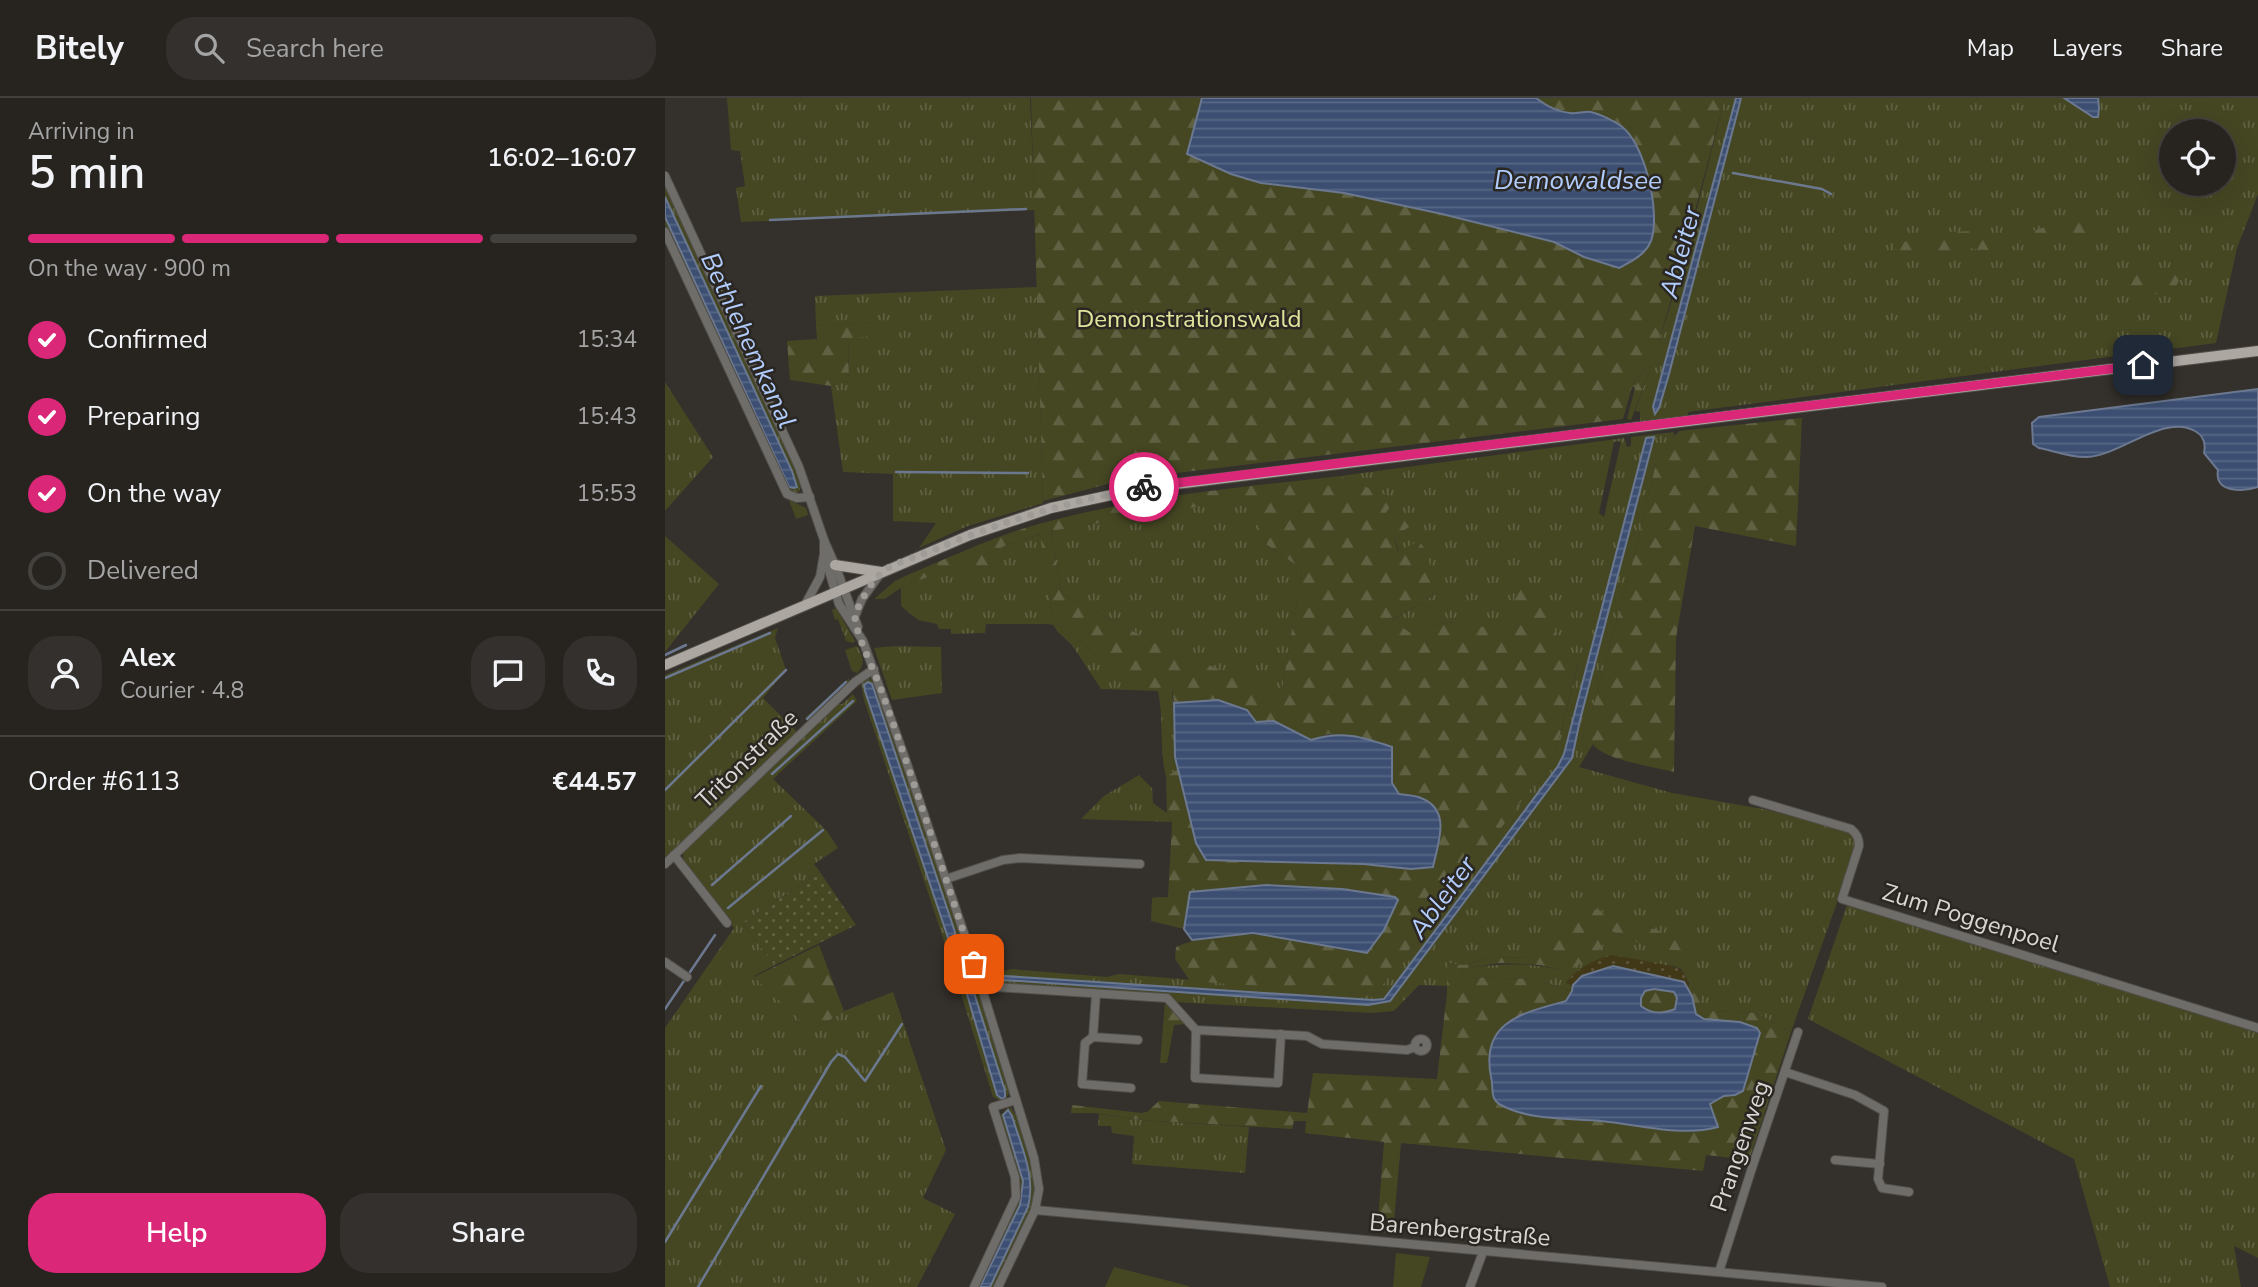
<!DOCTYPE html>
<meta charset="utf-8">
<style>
:root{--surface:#272420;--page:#33302d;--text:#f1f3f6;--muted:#a4a4a5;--line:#43413e;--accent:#db2777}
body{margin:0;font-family:"Nunito Sans",sans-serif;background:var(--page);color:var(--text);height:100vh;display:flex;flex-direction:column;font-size:26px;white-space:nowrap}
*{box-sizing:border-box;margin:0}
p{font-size:23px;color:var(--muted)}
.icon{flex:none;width:38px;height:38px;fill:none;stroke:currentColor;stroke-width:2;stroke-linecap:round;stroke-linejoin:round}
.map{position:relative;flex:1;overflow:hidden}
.details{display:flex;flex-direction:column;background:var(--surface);width:665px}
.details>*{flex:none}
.fabs{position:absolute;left:1494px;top:21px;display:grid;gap:14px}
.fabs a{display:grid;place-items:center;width:77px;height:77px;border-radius:50%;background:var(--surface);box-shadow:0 7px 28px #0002,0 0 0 2px var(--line);font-size:35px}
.pin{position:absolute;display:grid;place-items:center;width:60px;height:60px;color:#fff;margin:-30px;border-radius:14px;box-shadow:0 4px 10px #0006}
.courier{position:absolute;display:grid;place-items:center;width:70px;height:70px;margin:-35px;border:5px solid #db2777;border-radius:50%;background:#fff;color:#222;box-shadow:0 2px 9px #0007}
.summary em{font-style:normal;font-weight:600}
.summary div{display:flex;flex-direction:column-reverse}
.summary{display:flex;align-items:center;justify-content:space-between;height:119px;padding:0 28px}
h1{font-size:46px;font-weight:600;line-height:52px}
.bar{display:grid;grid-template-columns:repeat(4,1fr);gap:10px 7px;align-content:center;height:84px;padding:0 28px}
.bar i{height:9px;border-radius:5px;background:var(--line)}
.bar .selected{background:var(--accent)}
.bar p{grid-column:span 4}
.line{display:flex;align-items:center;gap:18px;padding:0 28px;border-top:2px solid var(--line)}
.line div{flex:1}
.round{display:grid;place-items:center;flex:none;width:74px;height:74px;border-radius:28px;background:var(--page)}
ol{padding:0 28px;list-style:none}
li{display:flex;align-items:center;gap:21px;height:77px}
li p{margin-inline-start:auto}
li .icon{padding:7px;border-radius:50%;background:var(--accent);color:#fff;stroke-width:4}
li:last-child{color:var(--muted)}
li i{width:38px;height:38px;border:4px solid var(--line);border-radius:50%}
.action{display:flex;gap:14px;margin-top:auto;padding:14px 28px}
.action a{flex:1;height:80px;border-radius:28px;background:var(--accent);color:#fff;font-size:28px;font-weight:600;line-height:80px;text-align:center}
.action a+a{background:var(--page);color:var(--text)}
header{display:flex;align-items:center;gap:42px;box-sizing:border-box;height:98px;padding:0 35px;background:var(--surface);border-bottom:2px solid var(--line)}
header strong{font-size:33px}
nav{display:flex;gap:38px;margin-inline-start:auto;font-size:24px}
.search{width:490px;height:63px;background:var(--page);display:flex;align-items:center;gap:18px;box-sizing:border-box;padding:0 24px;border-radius:28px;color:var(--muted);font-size:26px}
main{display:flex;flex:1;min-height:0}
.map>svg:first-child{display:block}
.grass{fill:url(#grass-tufts);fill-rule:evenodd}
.forest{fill:url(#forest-firs);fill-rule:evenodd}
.sand{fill:url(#sand-dots)}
.garden{fill:url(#garden-dots)}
.pitch{fill:#454723}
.water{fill:url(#water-rules);stroke:#6b788f;stroke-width:2;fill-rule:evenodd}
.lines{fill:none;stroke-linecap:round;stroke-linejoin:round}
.stream{stroke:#6b788f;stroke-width:2.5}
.minor-casing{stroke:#524e49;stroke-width:10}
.major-casing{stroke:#524e49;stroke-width:12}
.minor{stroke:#6f6d6a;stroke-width:8}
.major{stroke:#ada7a2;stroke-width:10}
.done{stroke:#9f9c98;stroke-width:7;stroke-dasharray:0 12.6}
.route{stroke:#db2777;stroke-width:9}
.labels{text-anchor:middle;stroke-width:5;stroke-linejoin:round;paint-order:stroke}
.park-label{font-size:24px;fill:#e1e49b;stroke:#2a2621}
.street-label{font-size:24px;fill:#d8d6d2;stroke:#2a2621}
.water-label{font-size:26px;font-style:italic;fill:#b1ccfd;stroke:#2a2621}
</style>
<header>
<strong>Bitely</strong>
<div class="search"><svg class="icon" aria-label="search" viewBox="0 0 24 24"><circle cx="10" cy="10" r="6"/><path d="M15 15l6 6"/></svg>Search here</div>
<nav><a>Map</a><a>Layers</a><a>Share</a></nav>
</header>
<main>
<section class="details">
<div class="summary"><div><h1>5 min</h1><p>Arriving in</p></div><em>16:02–16:07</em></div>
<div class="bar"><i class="selected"></i><i class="selected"></i><i class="selected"></i><i></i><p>On the way · 900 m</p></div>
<ol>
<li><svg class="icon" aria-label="check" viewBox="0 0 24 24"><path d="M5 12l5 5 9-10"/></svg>Confirmed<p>15:34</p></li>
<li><svg class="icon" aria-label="check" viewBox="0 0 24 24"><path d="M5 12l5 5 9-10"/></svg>Preparing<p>15:43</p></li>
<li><svg class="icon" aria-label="check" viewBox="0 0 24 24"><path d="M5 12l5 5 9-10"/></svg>On the way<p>15:53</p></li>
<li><i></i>Delivered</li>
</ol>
<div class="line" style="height:126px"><a class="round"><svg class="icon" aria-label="person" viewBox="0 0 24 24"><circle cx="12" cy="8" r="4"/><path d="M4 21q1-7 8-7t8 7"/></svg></a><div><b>Alex</b><p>Courier · 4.8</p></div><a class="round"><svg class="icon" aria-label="chat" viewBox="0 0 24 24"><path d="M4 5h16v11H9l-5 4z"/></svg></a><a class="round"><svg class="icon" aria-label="phone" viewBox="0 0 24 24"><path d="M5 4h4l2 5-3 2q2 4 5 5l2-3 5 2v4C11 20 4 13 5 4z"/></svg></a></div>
<div class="line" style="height:91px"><div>Order #6113</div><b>€44.57</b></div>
<div class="action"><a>Help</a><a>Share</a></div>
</section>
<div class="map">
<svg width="1593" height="1189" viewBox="0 0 1593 1189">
<defs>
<pattern id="grass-tufts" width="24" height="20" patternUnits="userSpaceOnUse" patternTransform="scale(1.75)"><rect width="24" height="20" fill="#454723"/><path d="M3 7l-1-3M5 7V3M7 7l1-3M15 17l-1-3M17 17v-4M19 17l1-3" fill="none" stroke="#5f6142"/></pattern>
<pattern id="forest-firs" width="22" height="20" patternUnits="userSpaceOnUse" patternTransform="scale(1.75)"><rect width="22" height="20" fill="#454723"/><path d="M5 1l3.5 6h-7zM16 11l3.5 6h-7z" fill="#5f6142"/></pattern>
<pattern id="sand-dots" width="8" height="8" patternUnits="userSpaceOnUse" patternTransform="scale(1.75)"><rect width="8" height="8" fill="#413818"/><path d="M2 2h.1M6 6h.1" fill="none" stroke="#5c5439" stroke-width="1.8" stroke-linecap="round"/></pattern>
<pattern id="garden-dots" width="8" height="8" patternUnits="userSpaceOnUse" patternTransform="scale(1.75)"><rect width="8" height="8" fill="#454723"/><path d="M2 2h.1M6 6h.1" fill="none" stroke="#5f6142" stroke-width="1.8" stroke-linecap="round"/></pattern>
<pattern id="water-rules" width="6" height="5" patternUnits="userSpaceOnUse" patternTransform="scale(1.75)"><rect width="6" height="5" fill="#3c4f72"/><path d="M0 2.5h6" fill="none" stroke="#576885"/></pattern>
</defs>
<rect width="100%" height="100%" fill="#34302b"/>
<g class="grass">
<path d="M62 0H365L370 112 76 124 71 90 80 88 75 53 66 52Z"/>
<path d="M1060 0H1593V96L1572 150 1551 245 1023 314V320L975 324V314L970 313 985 272 979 270 970 290 967 289 978 260 988 262 1015 177ZM1507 33H1559V86H1507Z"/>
<path d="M0 87 132 375 137 387 133 395H127L120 389 0 130Z"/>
<path d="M372 189 378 405 303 428 254 450 271 425 228 423V376L178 374 166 288 184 283 183 240 207 224 151 228 150 198Z"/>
<path d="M0 284 48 359 0 413Z"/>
<path d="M1009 334 1008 337 1012 336 991 365 969 458 927 613 924 632 928 646 914 669 1007 695 1098 711 1186 733 1192 748 1126 934 1091 915 1046 913 1037 908 1032 891 1023 890 1024 885 1016 871 1009 868C975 866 948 847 918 871 912 876 906 878 901 885L908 887 907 893 868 881 800 879 796 871C831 866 862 864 896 872L927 828 932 827 986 850 930 811 883 833 869 860 827 859 799 867 782 865V888L754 887 729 913 707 915 509 904 321 886 319 873H339L346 871 442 879 454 876 706 896 712 894 890 657 914 562 891 555 842 533 783 524 744 534 726 523 769 497 734 453 721 415 729 401 675 378 959 340 962 349 966 348V339ZM953 343 956 344 939 419 934 415 949 344Z"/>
<path d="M596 397 595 442 637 471 616 598 488 544 396 495 386 433Z"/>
<path d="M124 402 141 410 143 417 131 421Z"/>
<path d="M376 436 387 520 382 526H321L320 535 286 536V531H274L272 526 253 522 236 508V490L279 472 337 473V449Z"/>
<path d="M0 438 54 486 0 554Z"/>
<path d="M171 510 190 543 188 545 181 543 173 521 170 522 167 512Z"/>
<path d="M388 527 398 528 468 590H507L510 659 513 671 501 679C494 651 499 622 493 593L436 591 407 547 394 535Z"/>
<path d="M113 530 110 540 121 572 98 600 132 634 0 761V577Z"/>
<path d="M192 548C198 559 201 566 192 575L187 573 180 552Z"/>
<path d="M229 548 276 549 277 595 227 602 209 550Z"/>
<path d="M184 580V585L144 624 140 620Z"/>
<path d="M203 580 210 584 302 857 345 994 341 1000 334 1002 328 999 288 870 199 602 196 585Z"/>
<path d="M188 596 192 603 108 681 162 733 173 750 149 766 155 774 77 825 110 867 89 878 147 933 179 913 228 894 281 1052 258 1100 290 1116 252 1189H0V930L69 830 19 766 18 753 172 606H177Z"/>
<path d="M474 677 487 690 488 705 502 715 507 724 416 721 439 698Z"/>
<path d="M1182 807 1593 934V1160L1569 1148 1576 1189H1445L1409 1061 1143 921Z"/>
<path d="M342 1010H346L352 1019 367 1067 370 1090 368 1106 363 1121 329 1189H312L352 1107 354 1094 335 1018Z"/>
<path d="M434 1016 476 1022 584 1029 580 1075 467 1066 469 1038 447 1035 446 1028H433Z"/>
</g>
<g class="forest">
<path d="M366 0H537L522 56 566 76 596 85 679 95 777 116 889 145 919 159 954 170C967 163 980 158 986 143 997 116 980 45 956 28 949 23 935 16 927 14 920 13 912 16 905 15 893 14 880 7 871 0H1060C1036 88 1015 175 988 263L978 260 967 289 958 321 462 381 378 403Z"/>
<path d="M1411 123H1427L1433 126 1420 138H1384L1357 142 1338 154 1303 150 1233 165 1229 147 1266 136 1284 134 1308 133 1352 138 1389 126Z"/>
<path d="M1511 168H1519V173L1507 196 1498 198 1456 186 1453 180Z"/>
<path d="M207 224V238L183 241 184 283 166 288 125 282 122 243 152 241 151 228Z"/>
<path d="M979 270 985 272 966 322 962 321 970 290Z"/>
<path d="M1137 320 1131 448 1030 428 1011 540 1009 674C990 669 937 662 927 645 922 635 925 623 927 613L969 458 991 365 1014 333Z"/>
<path d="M675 378 730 401 721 415 738 420 744 429 729 439 733 453 754 443 763 455 769 497 727 522 744 534 783 524 842 532 853 485 881 491 893 544 891 555 914 561 890 657 867 689 712 894 706 896 525 883 510 861 511 849C566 825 626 841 683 852L729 799C661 789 594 785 525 794L519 831 486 823 487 800 503 799 507 724 502 715 501 679 513 671 531 745 746 771 777 726C770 702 757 700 734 696L727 685 726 649 663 636 647 642 609 623 591 624 553 602 509 605 507 590H468L398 528 382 526 387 519 375 436 337 449V474L279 472 236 490 219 501H209L230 483 245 476C291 457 336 435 385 423 480 398 578 389 675 378ZM595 398V442L637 471 616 597 488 544 396 495 386 433Z"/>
<path d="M930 811 1032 846 1031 854 986 850 932 827 927 829 938 849 908 871 896 872 875 867 835 865 796 871 800 879 868 881 907 893 901 903 866 913 840 926 823 964 827 982V998L853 1014 891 1021 936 1023 1029 1034 1053 1029 1045 1006 1059 997H1070L1078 993 1095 935 1075 924 1038 921 1031 916 1027 898 1023 890 1032 891 1037 907 1046 913 1091 915 1126 934 1084 1062 1041 1057 1038 1073 736 1045 728 1135 712 1134 719 1044 640 1035 641 1023H629L627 1031 476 1022 430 1015H406L407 1007 476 1015 482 1014 494 1003 642 1015 648 975 772 981 782 895V865L799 867 827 859 869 860 882 833Z"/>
<path d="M154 847 179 913 147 933 89 879Z"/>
<path d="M989 891 1009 894 1012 900 1010 911C998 916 986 916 976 908V900L980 893Z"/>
<path d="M500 905 520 926 509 927 502 965H495Z"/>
</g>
<path class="sand" d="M946 857C957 859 1010 867 1014 871 1021 875 1024 883 1023 890L1019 884 948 868 918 878 908 887 901 885C911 871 930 861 946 857Z"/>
<path class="garden" d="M155 774 191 827 110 867 77 825Z"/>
<g class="pitch">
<path d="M731 1155 765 1159 756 1189H728Z"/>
<path d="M449 1169 524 1188V1189H440Z"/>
</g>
<g class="water">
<path d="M537 0H871C880 7 893 14 905 15 912 16 919 13 926 14 935 16 949 23 956 28 980 45 996 115 986 143 980 157 967 163 954 170L919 159 889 144 777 116 679 95 596 85 566 76 522 56Z"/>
<path d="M1071 0H1076L1073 12 1004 276 994 310 990 316 988 309Z"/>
<path d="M1399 0H1433L1434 10 1433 19H1428Z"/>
<path d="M0 99 127 373 132 389 129 390 124 389 0 119Z"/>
<path d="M1593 291V389C1578 394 1549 395 1553 372L1539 355C1541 346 1539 338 1530 333 1499 315 1455 358 1422 359 1407 360 1389 353 1374 350L1368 346 1367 325 1374 319Z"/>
<path d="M989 339 915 622 907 660 725 903 703 907 324 881 325 877 708 902 719 901 893 668 899 656 981 340Z"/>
<path d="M203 584 207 586 287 825 340 993V999L337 1001 332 997 301 893 200 593 199 587Z"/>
<path d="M553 602 582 612 591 624 609 623 646 642C676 632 698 639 727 649V685L734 696C741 697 750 697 756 700 787 712 773 745 768 769L746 771 698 766 541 762 531 745 510 659 509 605Z"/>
<path d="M601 787 677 791 730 799 733 802 719 832 702 855 588 835 527 842 519 831 525 794Z"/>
<path d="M948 868 1019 884 1027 898 1031 916 1039 921 1075 924 1092 930 1095 935 1078 993 1070 997 1059 998 1045 1006 1053 1029C1015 1039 975 1027 936 1023 903 1020 866 1023 836 1007 824 1001 829 989 826 979 815 923 858 915 901 903L907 893 908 887 917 878ZM989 891 1009 894 1012 900 1010 911C998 916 986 916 976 908V900L980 893Z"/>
<path d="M343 1012 347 1018C356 1048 371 1078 363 1109L325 1189H315L355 1107 358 1083 338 1017Z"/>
</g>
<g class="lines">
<g class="stream">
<path d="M1068 75 1157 91 1166 96"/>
<path d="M105 122 361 111"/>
<path d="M231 374 363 375"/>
<path d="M0 557 21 547"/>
<path d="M0 580 105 535"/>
<path d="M142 621 181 584"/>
<path d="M107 676 188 603"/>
<path d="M0 692 121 572"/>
<path d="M47 787 126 718"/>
<path d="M63 810 158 732"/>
<path d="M0 911 50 837"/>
<path d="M0 1144 96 988"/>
<path d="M33 1189 166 964 173 956 180 959 200 983 237 926"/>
</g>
<defs>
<g id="minor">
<path d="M0 78 134 369 159 442 170 467 193 529"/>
<path d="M0 134 122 396 132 400 145 399"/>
<path d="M159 442V456L174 506 198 543 241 663 310 868 369 1060 374 1091 370 1112 333 1189"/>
<path d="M141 505 155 479 159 456"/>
<path d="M190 518 197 501 215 476"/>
<path d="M1088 702 1186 731C1192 736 1194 740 1194 748L1177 801 1593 930"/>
<path d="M9 757 62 825"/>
<path d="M0 766 190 584 209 571"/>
<path d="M281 781 338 762 355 760 475 766"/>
<path d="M0 864 22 879"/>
<path d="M316 888 502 900 531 932 642 938 657 946 742 952 750 949"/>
<path d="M431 896 428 939 473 942"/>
<path d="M531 932 530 980 613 985 616 936"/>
<path d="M428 939 420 945 417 986 466 990"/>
<circle cx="756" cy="947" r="6"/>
<path d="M1120 974 1190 997 1219 1013 1213 1081 1217 1090 1244 1094"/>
<path d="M1170 1062 1215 1066"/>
<path d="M370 1112 1217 1189"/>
<path d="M1054 1174 1086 1073 1133 934"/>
<path d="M309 1189 351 1099 350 1079 328 1009 351 1002"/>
<path d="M805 1189 818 1154"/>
</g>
<g id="major">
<path d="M170 467 216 474"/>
<path d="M0 567 305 437 386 410 479 390 1593 253"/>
</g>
</defs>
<use href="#minor" class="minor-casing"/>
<use href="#major" class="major-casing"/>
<use href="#minor" class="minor"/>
<use href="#major" class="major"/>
</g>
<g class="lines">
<path class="done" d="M309 866C279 775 249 684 217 594 211 576 190 535 190 519 191 509 209 480 217 474 228 465 252 459 266 453 335 424 405 403 479 389"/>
<path class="route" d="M479 389 1478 267"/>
</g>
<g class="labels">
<g class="park-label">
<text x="524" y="229">Demonstrationswald</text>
</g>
<g class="street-label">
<text transform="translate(82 661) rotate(-44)" y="8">Tritonstraße</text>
<text transform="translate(1306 820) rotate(17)" y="8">Zum Poggenpoel</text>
<text transform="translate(1075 1048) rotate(-71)" y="8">Prangenweg</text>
<text transform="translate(795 1132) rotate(5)" y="8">Barenbergstraße</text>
</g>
<g class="water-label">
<text x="913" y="91">Demowaldsee</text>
<text transform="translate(1015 154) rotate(-75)" y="9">Ableiter</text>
<text transform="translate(84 242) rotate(65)" y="9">Bethlehemkanal</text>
<text transform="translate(777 799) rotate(-54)" y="9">Ableiter</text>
</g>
</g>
</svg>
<div class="fabs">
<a><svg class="icon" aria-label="locate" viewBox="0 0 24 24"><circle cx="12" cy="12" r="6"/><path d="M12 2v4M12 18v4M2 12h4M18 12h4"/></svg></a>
</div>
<div class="pin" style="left:309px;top:866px;background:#ea580c"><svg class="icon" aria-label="bag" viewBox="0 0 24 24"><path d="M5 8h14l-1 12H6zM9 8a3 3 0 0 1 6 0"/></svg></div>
<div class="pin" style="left:1478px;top:267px;background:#1f2937"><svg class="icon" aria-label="home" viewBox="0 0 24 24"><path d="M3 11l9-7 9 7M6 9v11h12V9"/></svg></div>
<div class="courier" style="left:479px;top:389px"><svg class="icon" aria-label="bike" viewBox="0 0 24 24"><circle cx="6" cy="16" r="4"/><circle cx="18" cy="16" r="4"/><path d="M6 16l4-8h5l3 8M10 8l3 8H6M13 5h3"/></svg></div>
</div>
</main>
